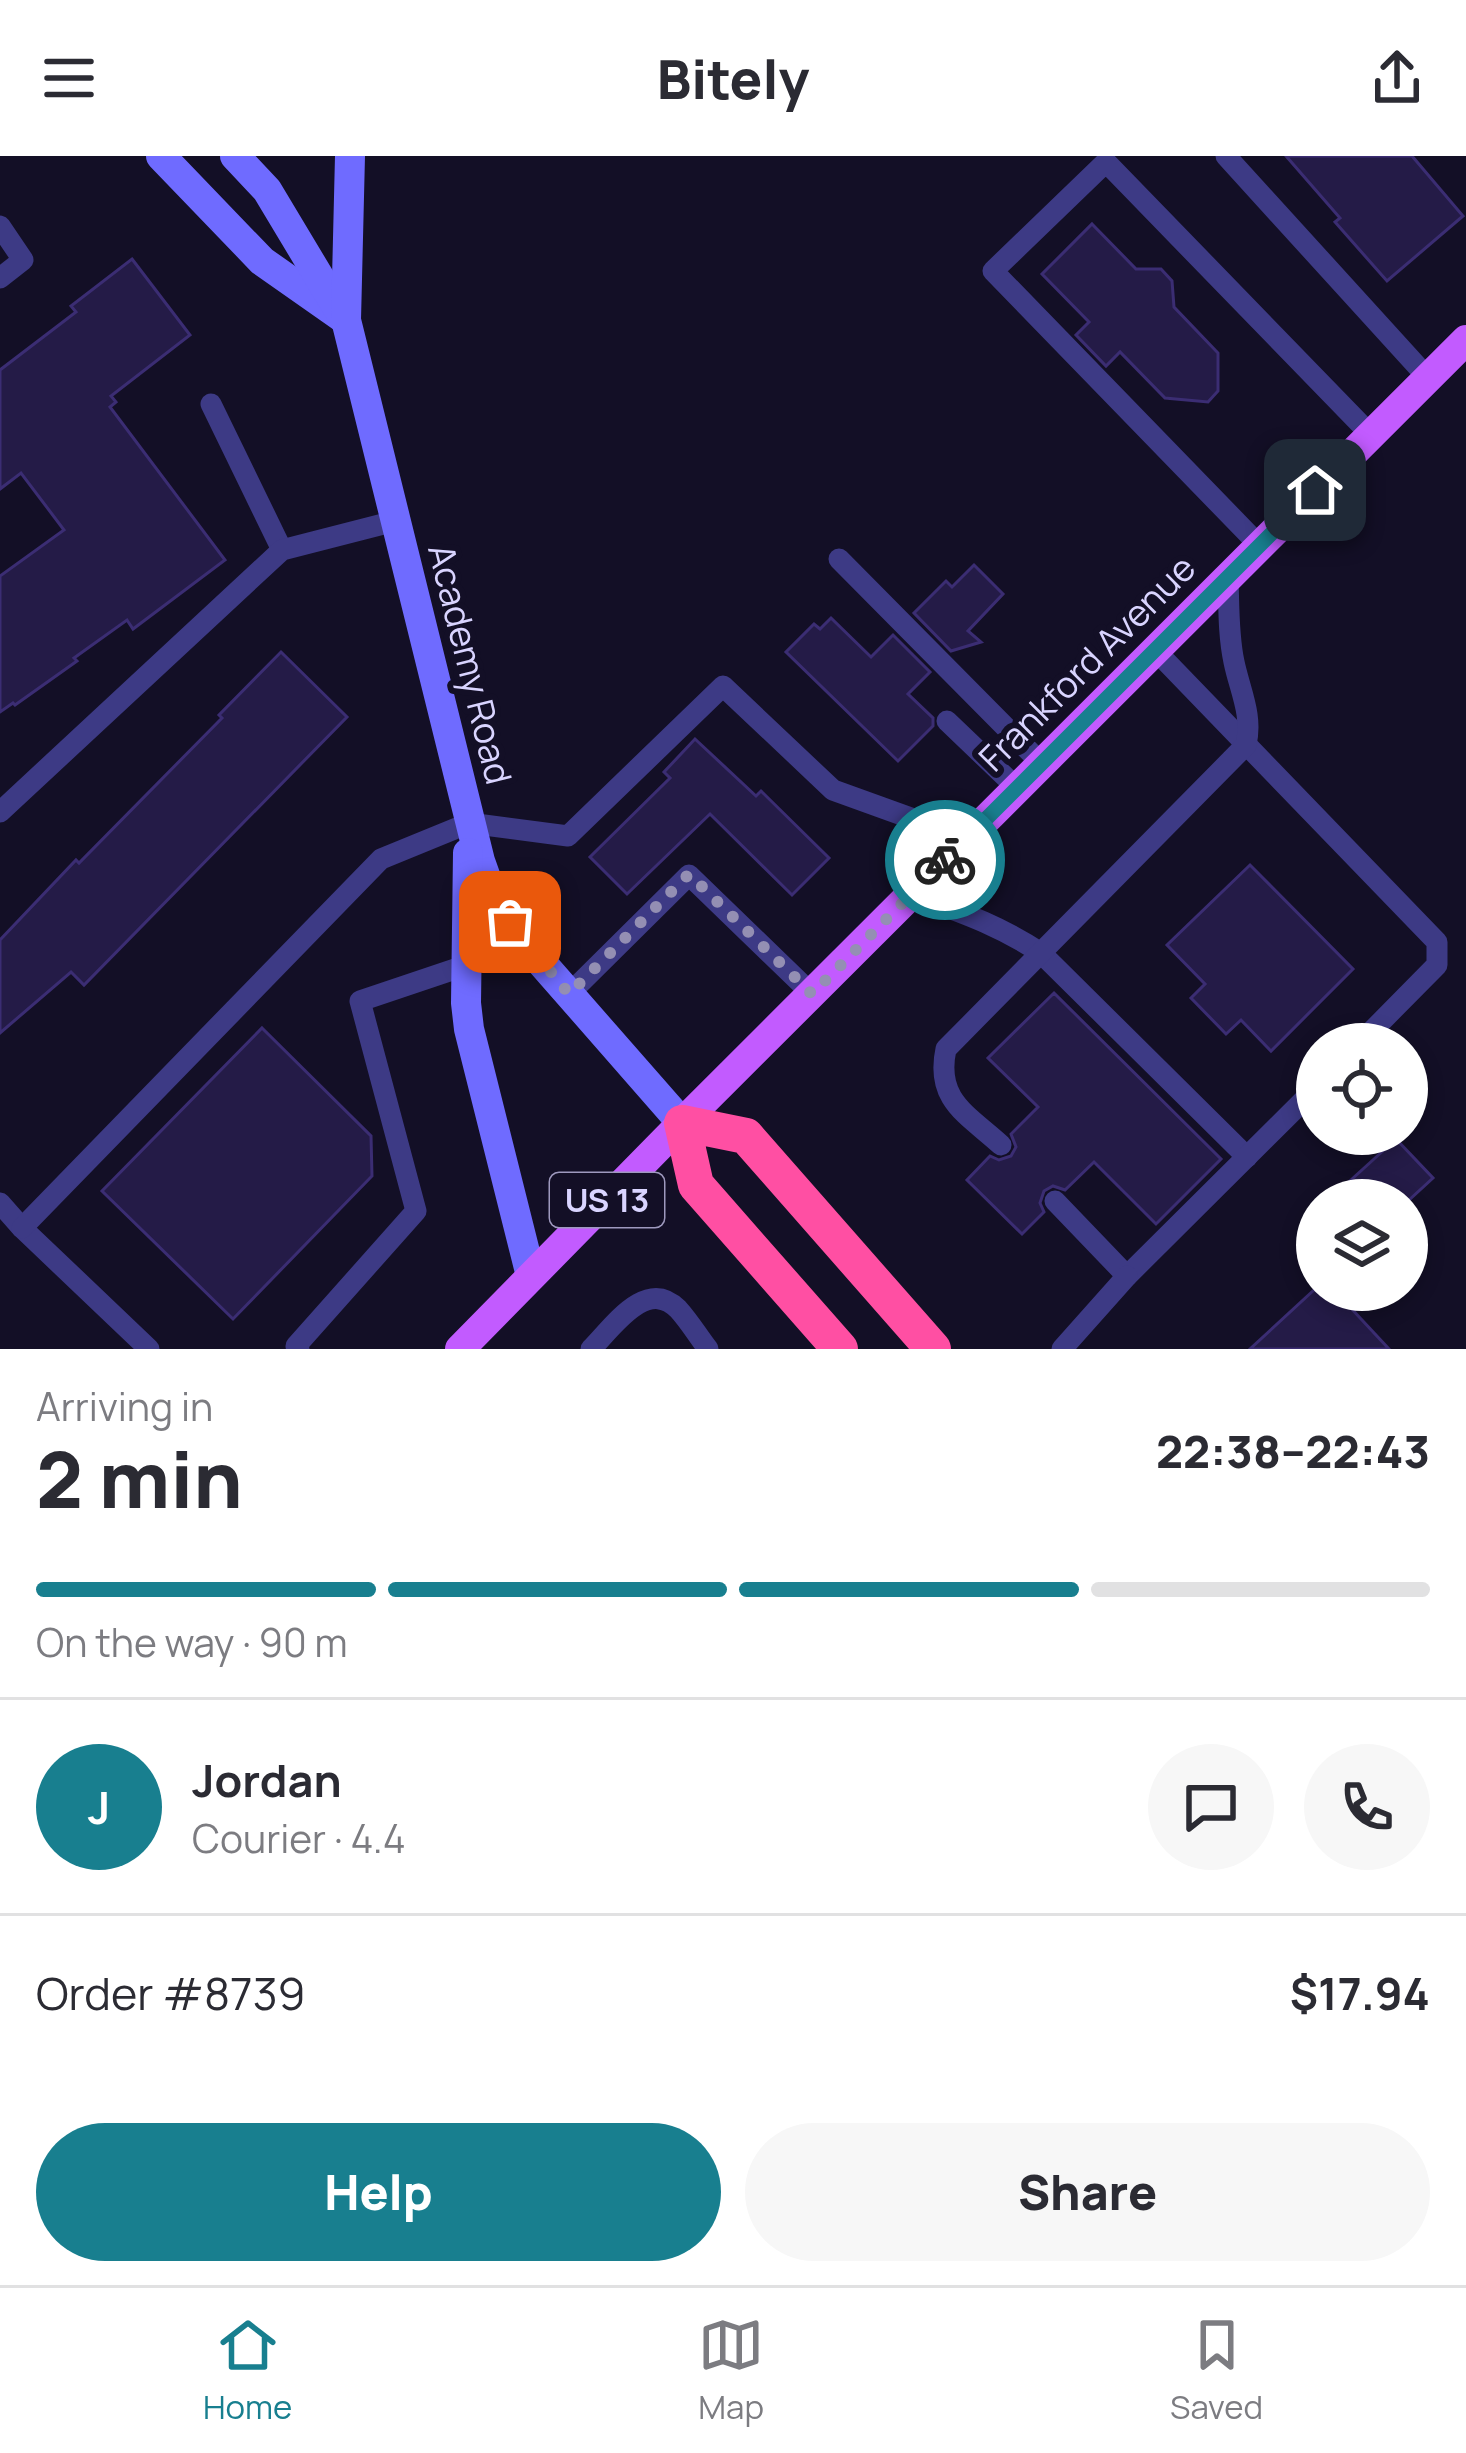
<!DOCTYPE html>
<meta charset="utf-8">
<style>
:root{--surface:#fff;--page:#f7f7f7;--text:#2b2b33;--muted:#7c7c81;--line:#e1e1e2;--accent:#187f8f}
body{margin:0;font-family:Manrope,sans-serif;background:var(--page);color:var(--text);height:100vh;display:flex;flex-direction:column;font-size:45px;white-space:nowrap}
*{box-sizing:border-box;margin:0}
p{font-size:39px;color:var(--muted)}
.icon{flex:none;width:66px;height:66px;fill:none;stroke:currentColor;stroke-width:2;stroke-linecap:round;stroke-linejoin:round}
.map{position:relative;height:1193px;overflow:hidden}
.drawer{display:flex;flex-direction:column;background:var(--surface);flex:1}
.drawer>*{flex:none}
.buttons{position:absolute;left:1296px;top:867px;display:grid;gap:24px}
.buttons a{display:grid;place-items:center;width:132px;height:132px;border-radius:50%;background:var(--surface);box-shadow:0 6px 18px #0003;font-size:60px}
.pin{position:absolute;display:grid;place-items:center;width:102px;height:102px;color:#fff;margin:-51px;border-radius:24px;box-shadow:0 6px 18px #0006}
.courier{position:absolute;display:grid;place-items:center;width:120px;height:120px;margin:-60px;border:9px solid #187f8f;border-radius:50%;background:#fff;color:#222;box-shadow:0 3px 15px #0007}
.summary em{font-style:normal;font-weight:800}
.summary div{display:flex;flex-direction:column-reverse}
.summary{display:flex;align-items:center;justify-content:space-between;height:204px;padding:0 36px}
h1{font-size:78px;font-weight:800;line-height:90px}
.bar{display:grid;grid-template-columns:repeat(4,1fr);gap:18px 12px;align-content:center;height:144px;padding:0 36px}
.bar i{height:15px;border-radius:9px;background:var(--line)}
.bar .selected{background:var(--accent)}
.bar p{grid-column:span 4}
.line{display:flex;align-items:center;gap:30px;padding:0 36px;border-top:3px solid var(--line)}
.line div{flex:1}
.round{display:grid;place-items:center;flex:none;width:126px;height:126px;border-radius:63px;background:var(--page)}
.cta{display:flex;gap:24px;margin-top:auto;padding:24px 36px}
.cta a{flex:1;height:138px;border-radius:72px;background:var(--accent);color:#fff;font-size:48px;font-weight:800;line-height:138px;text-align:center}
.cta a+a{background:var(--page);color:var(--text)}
header{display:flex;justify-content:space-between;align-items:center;height:156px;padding:0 36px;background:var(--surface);font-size:54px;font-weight:800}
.dock{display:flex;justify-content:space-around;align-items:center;height:168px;border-top:3px solid var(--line);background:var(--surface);font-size:33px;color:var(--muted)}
.dock a{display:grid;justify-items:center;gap:6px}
.dock .selected{color:var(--accent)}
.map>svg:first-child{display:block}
.building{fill:#241b47;stroke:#3b2d73;stroke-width:3}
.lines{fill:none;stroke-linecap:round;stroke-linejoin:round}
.lane{stroke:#3d3a85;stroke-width:21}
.secondary{stroke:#6f6bff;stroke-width:30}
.primary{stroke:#c25bff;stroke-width:30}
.highway{stroke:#ff4fa3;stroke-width:36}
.done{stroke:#948fb3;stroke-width:12;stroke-dasharray:0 21.6}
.route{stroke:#187f8f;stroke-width:15}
.labels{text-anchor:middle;stroke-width:12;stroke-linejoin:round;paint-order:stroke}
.shield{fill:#130f26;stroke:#9e99be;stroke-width:3}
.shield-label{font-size:33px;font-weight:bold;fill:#d9d4ff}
.street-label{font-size:36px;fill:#d9d4ff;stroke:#130f26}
</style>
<header><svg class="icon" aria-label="menu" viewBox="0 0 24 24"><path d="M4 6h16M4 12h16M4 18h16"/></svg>Bitely<svg class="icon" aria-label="share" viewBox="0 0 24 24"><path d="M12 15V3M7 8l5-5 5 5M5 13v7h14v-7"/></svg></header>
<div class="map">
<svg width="1466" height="1193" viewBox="0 0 1466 1193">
<rect width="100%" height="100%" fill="#130f26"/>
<g class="building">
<path d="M1286 0H1412L1463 60 1387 125 1335 66 1340 62Z"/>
<path d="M1092 68 1136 113H1161L1172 125 1174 151 1218 197V235L1208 246 1165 242 1120 196 1106 210 1076 179 1089 166 1042 118Z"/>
<path d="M132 103 190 179 111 240 116 246 110 251 225 404 133 473 127 464 74 502 77 505 15 549 13 547 0 556V420L64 374 21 317 0 333V214L76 156 71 150Z"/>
<path d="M974 409 1003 438 968 475 981 486 951 495 914 457 946 425 952 431Z"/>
<path d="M831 462 871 501 893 479 930 516 908 538 933 562V570L898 605 786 496 814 468 820 473Z"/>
<path d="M281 496 347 561 84 829 71 816 0 877V784L76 704 79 707 222 562 219 559Z"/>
<path d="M695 583 756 640 761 635 829 702 792 739 710 658 627 738 590 701 670 622 664 616Z"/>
<path d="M1250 709 1353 813 1271 895 1241 864 1226 878 1191 842 1205 828 1167 789Z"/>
<path d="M1054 837 1221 1003 1156 1068 1094 1006 1065 1034 1053 1030 1044 1035 1040 1047 1044 1056 1022 1078 967 1024 990 1000 999 1004 1011 1000 1016 991 1011 978 1038 951 988 902Z"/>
<path d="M262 872 371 980 372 1020 233 1163 102 1035Z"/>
<path d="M1396 983 1433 1022 1409 1044H1329Z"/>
<path d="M1314 1134H1334L1389 1193H1250Z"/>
</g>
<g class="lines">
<g class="lane">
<path d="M1226 0 1428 222"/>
<path d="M0 70 23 104 0 122"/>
<path d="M211 248 282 394"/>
<path d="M1259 389 993 115 1106 6 1371 279"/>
<path d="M839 403 1041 607"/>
<path d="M1155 494 1437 786V809L1359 888"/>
<path d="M947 565 1017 632"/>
<path d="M0 656 282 394 395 365"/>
<path d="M911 738C960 756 997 768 1041 797L1247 1001"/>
<path d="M569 838 689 719 812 838"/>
<path d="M1001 989C967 958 935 944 946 893L1246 589C1253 559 1240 535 1234 506 1228 478 1229 448 1228 420"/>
<path d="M1055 1045 1127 1120 1317 931"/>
<path d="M0 1047 22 1072 149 1193"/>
<path d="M22 1072 381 703 469 667 568 680 723 530 833 634 966 682"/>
<path d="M299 1193 296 1190 416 1055 360 845 467 809"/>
<path d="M591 1193C613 1171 646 1121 678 1153 689 1165 698 1180 708 1193"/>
<path d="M1062 1193 1127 1120"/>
</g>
<g class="secondary">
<path d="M161 0 262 105 346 164"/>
<path d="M235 0 267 34 339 154"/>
<path d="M350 0 346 164 480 705 491 736 527 790 682 967"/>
<path d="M468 697 466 847 469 873 531 1120"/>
</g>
<path class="primary" d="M460 1193 682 967 1466 184"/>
<path class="highway" d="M840 1193 696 1029 682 967 746 980 933 1193"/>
</g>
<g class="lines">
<path class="done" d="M510 766 569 838 689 718 812 838 945 704"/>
<path class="route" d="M945 704 1315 334"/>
</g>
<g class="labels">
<rect class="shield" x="550" y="1017" width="114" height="54" rx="9"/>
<g class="shield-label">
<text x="607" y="1056">US 13</text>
</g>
<g class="street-label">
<text transform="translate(1087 507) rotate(-45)" y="13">Frankford Avenue</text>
<text transform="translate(470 508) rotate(76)" y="13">Academy Road</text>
</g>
</g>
</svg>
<div class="buttons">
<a><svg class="icon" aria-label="locate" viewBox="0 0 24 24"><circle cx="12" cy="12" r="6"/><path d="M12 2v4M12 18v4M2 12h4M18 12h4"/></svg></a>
<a><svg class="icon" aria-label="layers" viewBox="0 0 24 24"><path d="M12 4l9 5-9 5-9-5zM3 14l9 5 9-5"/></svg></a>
</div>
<div class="pin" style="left:510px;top:766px;background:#ea580c"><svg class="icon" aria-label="bag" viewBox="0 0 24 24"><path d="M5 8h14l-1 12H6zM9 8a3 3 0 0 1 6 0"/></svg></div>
<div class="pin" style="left:1315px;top:334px;background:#1f2937"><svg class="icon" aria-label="home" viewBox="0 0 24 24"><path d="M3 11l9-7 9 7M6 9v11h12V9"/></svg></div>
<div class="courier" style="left:945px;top:704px"><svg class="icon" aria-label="bike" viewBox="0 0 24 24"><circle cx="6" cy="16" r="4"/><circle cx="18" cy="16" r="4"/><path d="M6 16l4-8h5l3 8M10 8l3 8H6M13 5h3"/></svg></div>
</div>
<section class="drawer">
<div class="summary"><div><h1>2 min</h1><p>Arriving in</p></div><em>22:38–22:43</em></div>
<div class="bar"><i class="selected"></i><i class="selected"></i><i class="selected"></i><i></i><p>On the way · 90 m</p></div>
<div class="line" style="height:216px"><b class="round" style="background:var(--accent);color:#fff">J</b><div><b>Jordan</b><p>Courier · 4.4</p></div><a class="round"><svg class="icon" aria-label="chat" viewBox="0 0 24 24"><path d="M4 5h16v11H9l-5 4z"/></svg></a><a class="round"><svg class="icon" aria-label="phone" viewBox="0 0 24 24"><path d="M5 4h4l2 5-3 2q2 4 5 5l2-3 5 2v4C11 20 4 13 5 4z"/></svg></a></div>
<div class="line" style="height:156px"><div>Order #8739</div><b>$17.94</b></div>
<div class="cta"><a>Help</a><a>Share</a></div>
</section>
<nav class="dock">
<a class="selected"><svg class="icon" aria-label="home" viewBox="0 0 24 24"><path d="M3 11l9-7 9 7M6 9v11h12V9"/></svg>Home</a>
<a><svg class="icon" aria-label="map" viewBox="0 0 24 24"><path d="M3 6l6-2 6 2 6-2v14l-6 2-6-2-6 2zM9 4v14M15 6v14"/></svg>Map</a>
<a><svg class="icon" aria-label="saved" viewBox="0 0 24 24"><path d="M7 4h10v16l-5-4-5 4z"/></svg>Saved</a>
</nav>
